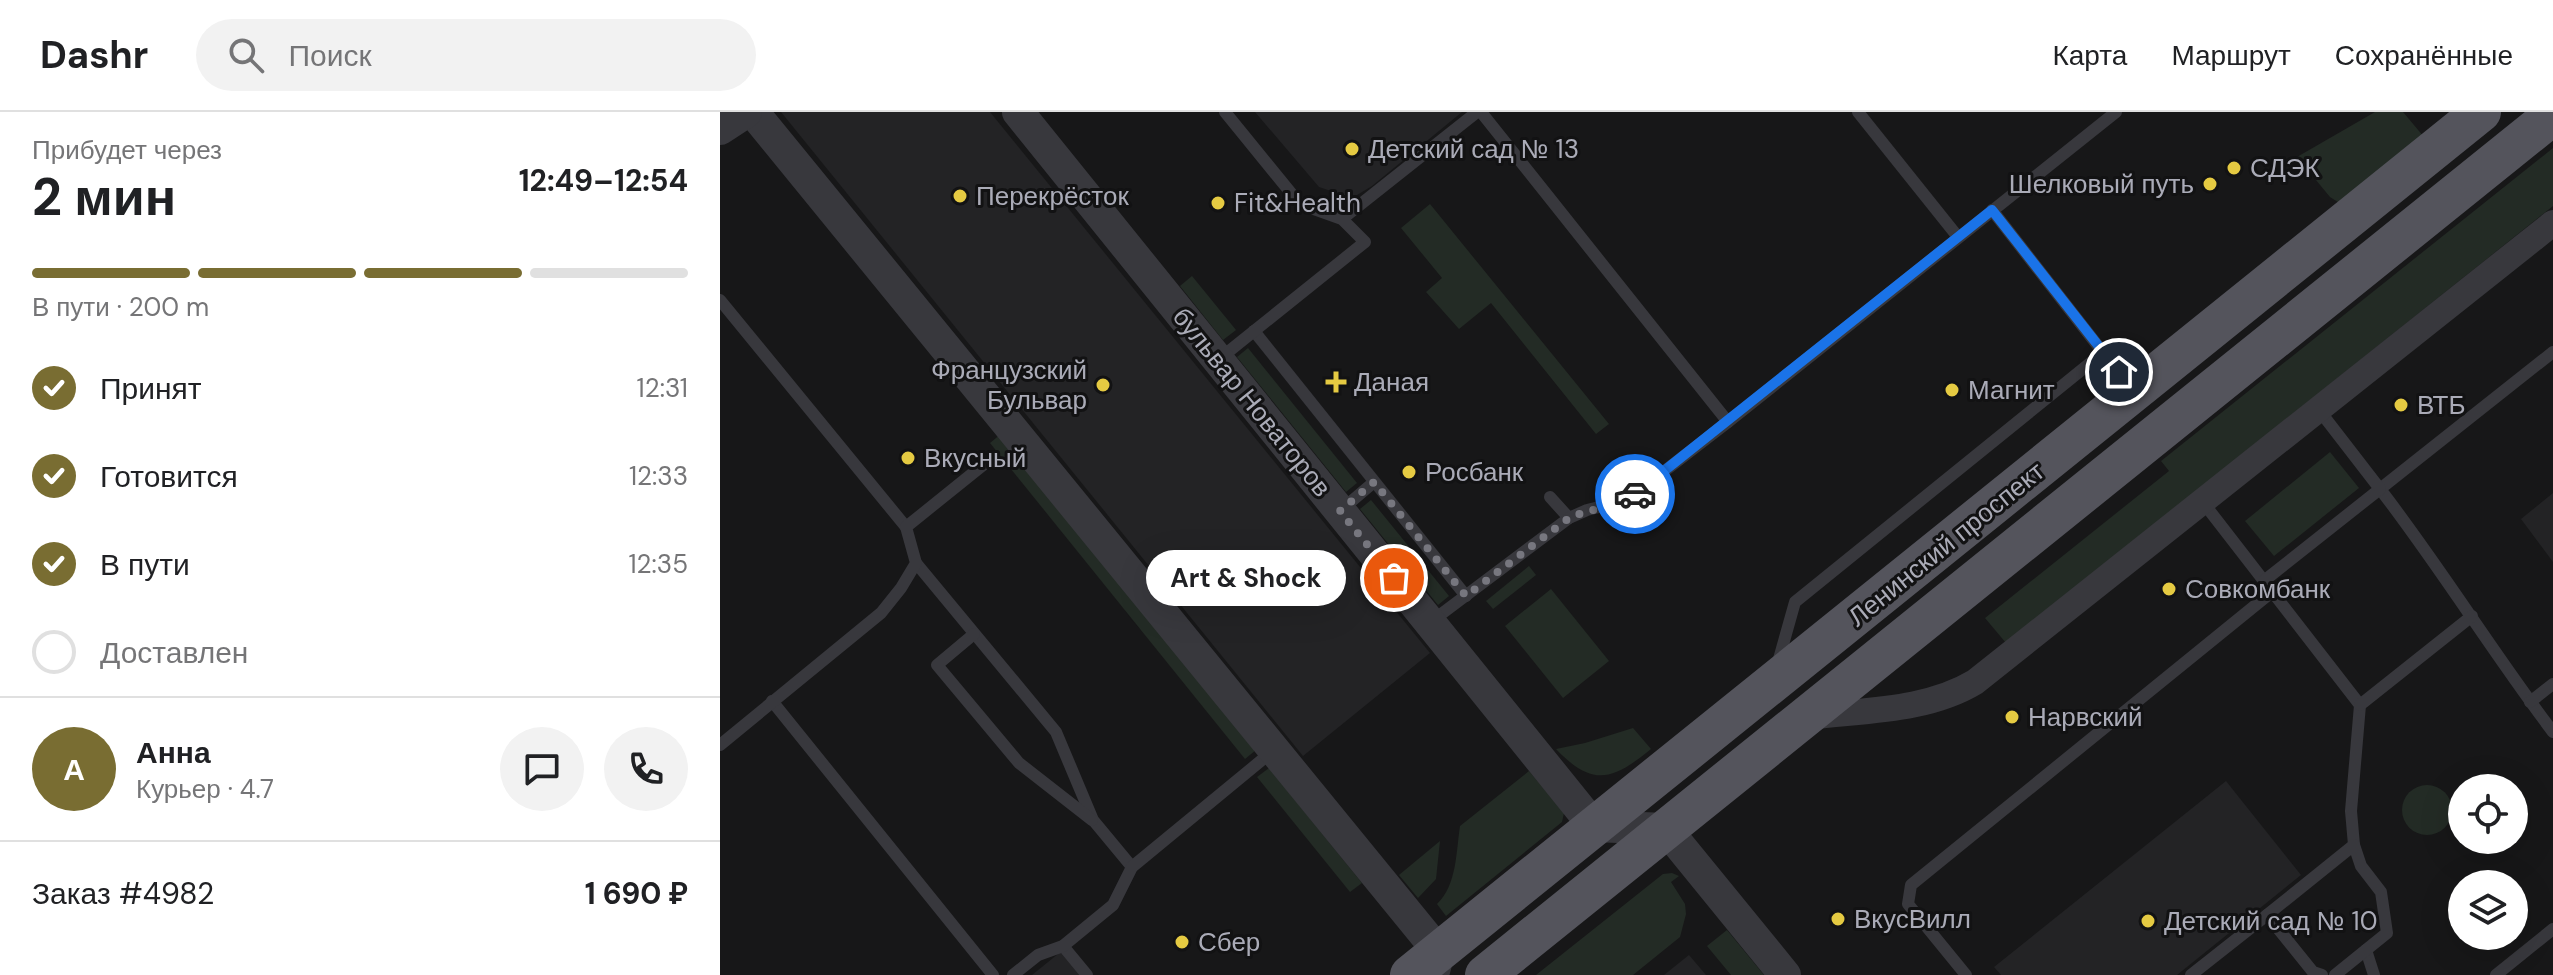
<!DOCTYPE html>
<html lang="ru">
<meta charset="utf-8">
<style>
:root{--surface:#fff;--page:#f2f2f2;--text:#202124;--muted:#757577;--line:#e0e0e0;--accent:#796d32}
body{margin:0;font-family:"DM Sans",sans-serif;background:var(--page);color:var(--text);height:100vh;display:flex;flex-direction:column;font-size:30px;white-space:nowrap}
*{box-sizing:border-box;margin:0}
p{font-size:26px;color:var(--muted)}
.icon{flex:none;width:44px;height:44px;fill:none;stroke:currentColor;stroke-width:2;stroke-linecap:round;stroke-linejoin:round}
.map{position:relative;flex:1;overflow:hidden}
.panel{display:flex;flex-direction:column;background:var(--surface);width:720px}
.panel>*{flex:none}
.fabs{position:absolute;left:1728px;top:662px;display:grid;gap:16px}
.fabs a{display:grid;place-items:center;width:80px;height:80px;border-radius:50%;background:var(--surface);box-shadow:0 8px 32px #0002;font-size:40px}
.pin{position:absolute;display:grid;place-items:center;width:68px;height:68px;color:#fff;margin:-34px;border:4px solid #fff;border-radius:50%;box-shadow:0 2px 8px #0007}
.courier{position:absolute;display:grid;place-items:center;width:80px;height:80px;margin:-40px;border:6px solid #1a73e8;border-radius:50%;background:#fff;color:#222;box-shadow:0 2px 10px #0007}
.bubble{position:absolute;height:56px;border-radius:28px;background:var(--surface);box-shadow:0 8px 32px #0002;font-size:26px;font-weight:700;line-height:56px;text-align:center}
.head em{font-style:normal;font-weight:700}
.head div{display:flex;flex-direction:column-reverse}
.head{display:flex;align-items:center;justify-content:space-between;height:136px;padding:0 32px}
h1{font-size:52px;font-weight:700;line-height:60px}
.bar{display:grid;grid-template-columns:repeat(4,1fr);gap:12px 8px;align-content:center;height:96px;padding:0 32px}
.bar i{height:10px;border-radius:6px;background:var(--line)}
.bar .active{background:var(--accent)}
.bar p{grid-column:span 4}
.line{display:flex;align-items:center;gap:20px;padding:0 32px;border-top:2px solid var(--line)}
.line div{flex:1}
.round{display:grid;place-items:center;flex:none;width:84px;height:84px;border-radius:42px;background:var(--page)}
ol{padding:0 32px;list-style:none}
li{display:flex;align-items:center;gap:24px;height:88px}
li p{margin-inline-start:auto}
li .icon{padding:8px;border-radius:50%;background:var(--accent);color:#fff;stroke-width:4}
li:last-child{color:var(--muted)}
li i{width:44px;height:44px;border:4px solid var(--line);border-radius:50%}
header{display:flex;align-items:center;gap:48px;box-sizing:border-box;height:112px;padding:0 40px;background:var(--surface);border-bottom:2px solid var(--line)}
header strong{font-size:38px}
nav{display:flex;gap:44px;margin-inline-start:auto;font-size:28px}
.search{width:560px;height:72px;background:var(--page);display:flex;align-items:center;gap:20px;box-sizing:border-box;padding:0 28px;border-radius:44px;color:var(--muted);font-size:30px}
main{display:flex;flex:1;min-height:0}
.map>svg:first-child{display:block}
.built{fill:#232325}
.green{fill:#232b25}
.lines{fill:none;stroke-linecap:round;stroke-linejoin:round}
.service{stroke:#38383d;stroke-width:12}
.minor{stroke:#38383d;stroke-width:26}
.tertiary{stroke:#38383d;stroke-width:32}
.primary{stroke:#54545c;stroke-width:40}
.done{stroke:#77777f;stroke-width:8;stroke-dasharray:0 14.4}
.route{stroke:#1a73e8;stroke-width:10}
.poi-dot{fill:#e5ca42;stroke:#121213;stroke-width:3}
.labels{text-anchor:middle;stroke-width:6;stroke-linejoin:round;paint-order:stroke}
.poi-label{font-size:26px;fill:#aaabb7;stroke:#121213;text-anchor:start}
.street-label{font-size:26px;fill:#aaabb7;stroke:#121213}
</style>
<header>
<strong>Dashr</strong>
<div class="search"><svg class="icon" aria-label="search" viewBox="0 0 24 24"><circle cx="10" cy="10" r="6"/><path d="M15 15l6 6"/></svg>Поиск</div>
<nav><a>Карта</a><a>Маршрут</a><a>Сохранённые</a></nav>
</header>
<main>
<section class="panel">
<div class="head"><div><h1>2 мин</h1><p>Прибудет через</p></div><em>12:49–12:54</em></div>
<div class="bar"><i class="active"></i><i class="active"></i><i class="active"></i><i></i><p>В пути · 200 m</p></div>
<ol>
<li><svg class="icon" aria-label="check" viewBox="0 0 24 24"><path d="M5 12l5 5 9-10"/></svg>Принят<p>12:31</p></li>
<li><svg class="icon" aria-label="check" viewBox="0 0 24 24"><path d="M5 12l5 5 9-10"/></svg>Готовится<p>12:33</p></li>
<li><svg class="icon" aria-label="check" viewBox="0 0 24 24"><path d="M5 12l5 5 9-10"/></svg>В пути<p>12:35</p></li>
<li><i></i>Доставлен</li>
</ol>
<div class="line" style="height:144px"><b class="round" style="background:var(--accent);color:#fff">А</b><div><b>Анна</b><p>Курьер · 4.7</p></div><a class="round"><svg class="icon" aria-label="chat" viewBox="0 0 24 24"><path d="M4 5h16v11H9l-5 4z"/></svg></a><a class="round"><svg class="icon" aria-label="phone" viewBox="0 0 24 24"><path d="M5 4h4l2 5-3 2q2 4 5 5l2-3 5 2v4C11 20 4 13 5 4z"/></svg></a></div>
<div class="line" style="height:104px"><div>Заказ #4982</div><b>1 690 ₽</b></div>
</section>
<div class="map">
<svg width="1833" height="863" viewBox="0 0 1833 863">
<rect width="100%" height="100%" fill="#171718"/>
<g class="built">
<path d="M61 0H270L710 541 583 644Z"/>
<path d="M535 0H742L652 74 632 86 599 75Z"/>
<path d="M1833 381V450L1801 407Z"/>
<path d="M1506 669 1581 763 1457 863H1281L1274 855Z"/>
<path d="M343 838 362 863H312Z"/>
<path d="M969 843 986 863H944Z"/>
</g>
<g class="green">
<path d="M1655 0H1683L1704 25 1621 92 1610 85 1577 45Z"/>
<path d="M1833 36V94L1286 531 1265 506 1449 359 1441 349Z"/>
<path d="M710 92 889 312 876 322 771 191 739 217 706 180 722 166 681 116Z"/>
<path d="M472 164 516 218 503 228 460 174Z"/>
<path d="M528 236 637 371 626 380 517 245Z"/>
<path d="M282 321 536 638 525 647 270 331Z"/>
<path d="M1610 340 1639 376 1554 444 1525 409Z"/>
<path d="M651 388 729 484 718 493 640 397Z"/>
<path d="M809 454 816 463 773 497 766 489Z"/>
<path d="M831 477 889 549 843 586 785 514Z"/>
<path d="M913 616 931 637C893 668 873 676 836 637L865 631Z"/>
<path d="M549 656 642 771 630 780 537 665Z"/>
<path d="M809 659 844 701 842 710 726 804 717 792C737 773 736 740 740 714Z"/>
<circle cx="1707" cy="698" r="25"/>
<path d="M720 729 716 767 698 786 679 763Z"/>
<path d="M952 761 959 764 951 770 965 792 966 802 960 825 913 863H816L943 762Z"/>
<path d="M1007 818 1044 863H1011L987 834Z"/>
</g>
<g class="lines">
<g class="service">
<path d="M761 0 1008 310"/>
<path d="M1138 0 1238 125"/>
<path d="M1272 98 1410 275"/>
<path d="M622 107 757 0"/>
<path d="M0 188 186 415"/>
<path d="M534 219 746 484"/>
<path d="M1833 240 1660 377C1721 456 1773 541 1833 620"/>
<path d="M498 248 645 130 622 107 580 92 505 0"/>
<path d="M830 385 849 406"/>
<path d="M1482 389 1640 593 1631 699 1634 733"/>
<path d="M620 399 654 370"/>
<path d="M196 451 336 620 373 708 412 755"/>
<path d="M1545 468 1660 377 1599 298"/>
<path d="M712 509 849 406 867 398 907 388 1008 310 1396 0"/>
<path d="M254 522 217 553 299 651 372 708"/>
<path d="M1057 554 1075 490 1385 239"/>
<path d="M52 589 273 863"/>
<path d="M1810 590 1833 572"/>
<path d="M1640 593 1752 504"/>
<path d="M0 633 161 501 181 476 196 451 186 415 268 349"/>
<path d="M343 834 367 863"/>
<path d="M1646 838 1654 863"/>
<path d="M293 863 318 843 343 834 393 793 412 755 554 638"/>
<path d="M1246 863 1188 792 1191 773 1553 479"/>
<path d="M1471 863 1547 803"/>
<path d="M1602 863 1593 860 1547 803 1634 733 1641 754 1661 780 1667 821 1615 863"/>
<path d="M1776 863 1833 817"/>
</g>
<path class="minor" d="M1090 605C1144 598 1207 599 1255 570L1833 111"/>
<g class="tertiary">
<path d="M33 0 719 840 713 863"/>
<path d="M298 0 874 714 946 717 1065 863"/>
<path d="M0 17 26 0"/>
</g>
<g class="primary">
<path d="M690 863 1761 0"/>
<path d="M765 863 1833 3"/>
</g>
</g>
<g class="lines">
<path class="done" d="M674 466 620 399 654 370 746 484 849 406C869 397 900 394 915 382"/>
<path class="route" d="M915 382 1272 98 1399 260"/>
</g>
<g class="poi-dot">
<circle cx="632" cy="37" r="8"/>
<circle cx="1514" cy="56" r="8"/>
<circle cx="1490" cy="72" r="8"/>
<circle cx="240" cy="84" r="8"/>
<circle cx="498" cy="91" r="8"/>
<path d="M612 258h8v8h8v8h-8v8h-8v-8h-8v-8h8z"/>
<circle cx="383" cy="273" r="8"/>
<circle cx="1232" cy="278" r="8"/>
<circle cx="1681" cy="293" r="8"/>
<circle cx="188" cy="346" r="8"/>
<circle cx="689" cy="360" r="8"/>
<circle cx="1449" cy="477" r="8"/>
<circle cx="1292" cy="605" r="8"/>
<circle cx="1118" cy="807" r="8"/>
<circle cx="1428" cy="809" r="8"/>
<circle cx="462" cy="830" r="8"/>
</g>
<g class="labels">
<g class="poi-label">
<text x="648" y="46">Детский сад № 13</text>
<text x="1530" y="65">СДЭК</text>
<text x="1474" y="81" text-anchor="end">Шелковый путь</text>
<text x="256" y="93">Перекрёсток</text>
<text x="514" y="100">Fit&amp;Health</text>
<text x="367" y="267" text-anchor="end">Французский<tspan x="367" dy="30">Бульвар</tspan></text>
<text x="634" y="279">Даная</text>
<text x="1248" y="287">Магнит</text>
<text x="1697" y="302">ВТБ</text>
<text x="204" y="355">Вкусный</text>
<text x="705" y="369">Росбанк</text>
<text x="1465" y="486">Совкомбанк</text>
<text x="1308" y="614">Нарвский</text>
<text x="1134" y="816">ВкусВилл</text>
<text x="1444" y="818">Детский сад № 10</text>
<text x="478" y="839">Сбер</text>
</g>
<g class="street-label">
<text transform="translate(532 290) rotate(51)" y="9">бульвар Новаторов</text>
<text transform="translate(1226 432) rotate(-39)" y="9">Ленинский проспект</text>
</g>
</g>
</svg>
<div class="fabs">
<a><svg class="icon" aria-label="locate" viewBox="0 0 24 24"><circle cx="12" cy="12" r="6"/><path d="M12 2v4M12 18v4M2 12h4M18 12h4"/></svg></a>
<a><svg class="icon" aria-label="layers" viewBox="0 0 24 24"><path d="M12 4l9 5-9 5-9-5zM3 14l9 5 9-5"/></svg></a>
</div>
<div class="pin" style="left:674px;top:466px;background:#ea580c"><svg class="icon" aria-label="bag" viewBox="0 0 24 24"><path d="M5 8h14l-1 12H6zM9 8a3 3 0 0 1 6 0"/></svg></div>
<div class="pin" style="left:1399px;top:260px;background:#1f2937"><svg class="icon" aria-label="home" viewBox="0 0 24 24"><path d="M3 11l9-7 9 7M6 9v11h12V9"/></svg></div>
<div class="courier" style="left:915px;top:382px"><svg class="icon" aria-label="car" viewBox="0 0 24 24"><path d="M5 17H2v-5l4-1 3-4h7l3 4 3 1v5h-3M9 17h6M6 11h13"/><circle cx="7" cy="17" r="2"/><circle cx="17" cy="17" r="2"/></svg></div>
<div class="bubble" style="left:426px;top:438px;width:200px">Art &amp; Shock</div>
</div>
</main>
